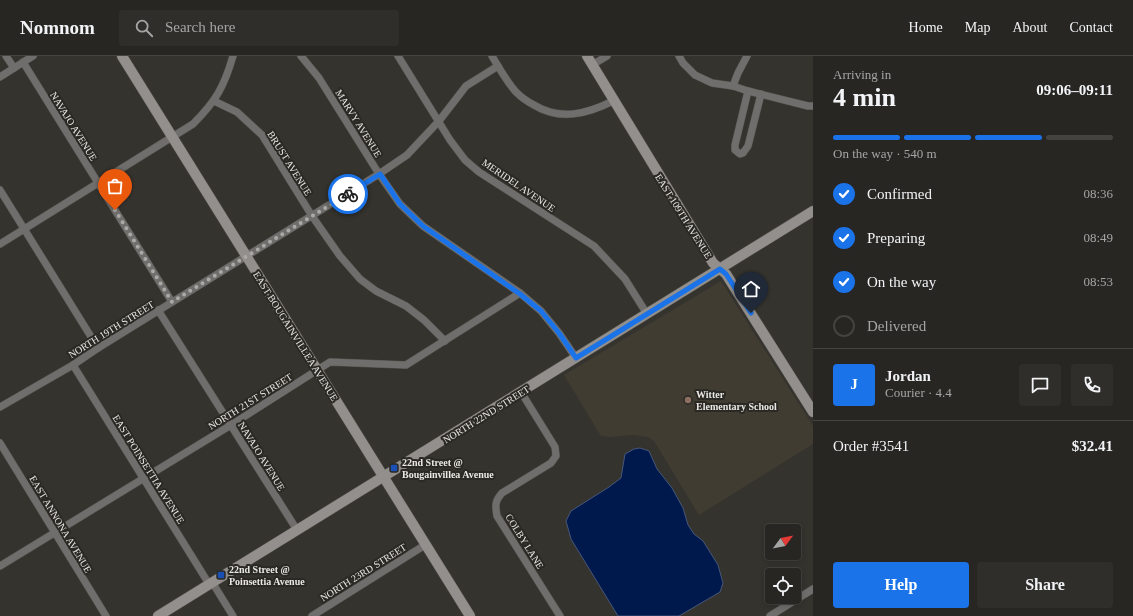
<!DOCTYPE html>
<meta charset="utf-8">
<style>
:root{--surface:#282622;--page:#302e2a;--text:#f1f3f6;--muted:#a5a5a5;--line:#444340;--accent:#1a73e8}
body{margin:0;font-family:"Times New Roman",serif;background:var(--page);color:var(--text);height:100vh;display:flex;flex-direction:column;font-size:15px;white-space:nowrap}
*{box-sizing:border-box;margin:0}
p{font-size:13px;color:var(--muted)}
.icon{flex:none;width:22px;height:22px;fill:none;stroke:currentColor;stroke-width:2;stroke-linecap:round;stroke-linejoin:round}
.map{position:relative;flex:1;overflow:hidden}
.sheet{display:flex;flex-direction:column;background:var(--surface);width:320px}
.sheet>*{flex:none}
.needle{width:26px;rotate:58deg}
.fabs{position:absolute;left:765px;top:468px;display:grid;gap:8px}
.fabs a{display:grid;place-items:center;width:36px;height:36px;border-radius:4px;background:var(--surface);box-shadow:0 2px 6px #0003,0 0 0 1px var(--line);font-size:20px}
.pin{position:absolute;display:grid;place-items:center;width:34px;height:34px;color:#fff;margin:-41px -17px;border-radius:50% 50% 50% 0;rotate:-45deg;box-shadow:0 0 4px #0007}
.pin .icon{rotate:45deg}
.courier{position:absolute;display:grid;place-items:center;width:40px;height:40px;margin:-20px;border:3px solid #1a73e8;border-radius:50%;background:#fff;color:#222;box-shadow:0 1px 5px #0007}
.overview em{font-style:normal;font-weight:700}
.overview div{display:flex;flex-direction:column-reverse}
.overview{display:flex;align-items:center;justify-content:space-between;height:68px;padding:0 20px}
h1{font-size:26px;font-weight:700;line-height:30px}
.bar{display:grid;grid-template-columns:repeat(4,1fr);gap:6px 4px;align-content:center;height:48px;padding:0 20px}
.bar i{height:5px;border-radius:3px;background:var(--line)}
.bar .active{background:var(--accent)}
.bar p{grid-column:span 4}
.line{display:flex;align-items:center;gap:10px;padding:0 20px;border-top:1px solid var(--line)}
.line div{flex:1}
.round{display:grid;place-items:center;flex:none;width:42px;height:42px;border-radius:4px;background:var(--page)}
ol{padding:0 20px;list-style:none}
li{display:flex;align-items:center;gap:12px;height:44px}
li p{margin-inline-start:auto}
li .icon{padding:4px;border-radius:50%;background:var(--accent);color:#fff;stroke-width:4}
li:last-child{color:var(--muted)}
li i{width:22px;height:22px;border:2px solid var(--line);border-radius:50%}
.primary-button{display:flex;gap:8px;margin-top:auto;padding:8px 20px}
.primary-button a{flex:1;height:46px;border-radius:4px;background:var(--accent);color:#fff;font-size:16px;font-weight:700;line-height:46px;text-align:center}
.primary-button a+a{background:var(--page);color:var(--text)}
header{display:flex;align-items:center;gap:24px;box-sizing:border-box;height:56px;padding:0 20px;background:var(--surface);border-bottom:1px solid var(--line)}
header strong{font-size:19px}
nav{display:flex;gap:22px;margin-inline-start:auto;font-size:14px}
.search{width:280px;height:36px;background:var(--page);display:flex;align-items:center;gap:10px;box-sizing:border-box;padding:0 14px;border-radius:4px;color:var(--muted);font-size:15px}
main{display:flex;flex:1;min-height:0}
.map>svg:first-child{display:block}
.built{fill:#413c32}
.water{fill:#00194c;stroke:#46577a}
.lines{fill:none;stroke-linecap:round;stroke-linejoin:round}
.street-casing{stroke:#52504b;stroke-width:8}
.secondary-casing{stroke:#52504b;stroke-width:11}
.street{stroke:#706e6c;stroke-width:7}
.secondary{stroke:#928f8c;stroke-width:10}
.done{stroke:#aaa9a5;stroke-width:4;stroke-dasharray:0 7.2}
.route{stroke:#1a73e8;stroke-width:5}
.education-dot{fill:#8d6e63;stroke:#2b2924;stroke-width:1.5}
.transit-dot{fill:#1a4fb4;stroke:#2b2924;stroke-width:1.5}
.labels{text-anchor:middle;stroke-width:4;stroke-linejoin:round;paint-order:stroke}
.street-label{font-size:10px;fill:#e9e8e5;stroke:#2b2924}
.poi-label{font-size:10px;font-weight:bold;fill:#e9e8e5;stroke:#2b2924;text-anchor:start}
</style>
<header>
<strong>Nomnom</strong>
<div class="search"><svg class="icon" aria-label="search" viewBox="0 0 24 24"><circle cx="10" cy="10" r="6"/><path d="M15 15l6 6"/></svg>Search here</div>
<nav><a>Home</a><a>Map</a><a>About</a><a>Contact</a></nav>
</header>
<main>
<div class="map">
<svg width="813" height="560" viewBox="0 0 813 560">
<rect width="100%" height="100%" fill="#35332e"/>
<path class="built" d="M721 225 813 370V388L699 459 654 385 648 381 633 379 609 381 601 380 564 319Z"/>
<path class="water" d="M640 392 649 395 657 413 672 432 683 452 688 469 694 478 703 485 718 509 723 527 720 536 679 560H618L571 483 566 465 571 455 609 431 621 422 625 398 634 393Z"/>
<g class="lines">
<defs>
<g id="street">
<path d="M6 0 14 12"/>
<path d="M301 0 319 22 379 118 400 148 423 170 520 237 541 255 559 277 576 302"/>
<path d="M398 0 450 84 465 104 479 116 594 190 625 223 647 258"/>
<path d="M492 0C499 12 507 26 516 36 521 41 528 46 534 49 560 65 587 58 613 45"/>
<path d="M679 0 683 7 695 19 712 27 733 30 748 35 808 50H813"/>
<path d="M23 6 172 246"/>
<path d="M592 9 607 0"/>
<path d="M0 21 33 0"/>
<path d="M733 30 738 17 747 0"/>
<path d="M748 35 735 89V94L740 98 743 97 748 90 761 38"/>
<path d="M214 45 237 56 262 79 312 160 340 200 360 223 376 235 406 250 424 264 445 285"/>
<path d="M0 134 98 292"/>
<path d="M0 188 193 68C216 45 224 31 233 0"/>
<path d="M158 254 297 474"/>
<path d="M73 309 209 528"/>
<path d="M521 336 555 391 556 400 551 407 502 437C495 445 495 449 497 460L560 560"/>
<path d="M0 351 73 309 98 292 379 118 407 99 439 65 466 30 498 10"/>
<path d="M0 387 106 560"/>
<path d="M0 510 231 369 330 306 406 309 520 237"/>
<path d="M212 526 233 560"/>
<path d="M312 560 425 489"/>
<path d="M770 560 813 533"/>
</g>
<g id="secondary">
<path d="M122 0C239 186 353 374 470 560"/>
<path d="M587 0 713 207 726 218 813 356"/>
<path d="M158 560 813 155"/>
</g>
</defs>
<use href="#street" class="street-casing"/>
<use href="#secondary" class="secondary-casing"/>
<use href="#street" class="street"/>
<use href="#secondary" class="secondary"/>
</g>
<g class="lines">
<path class="done" d="M115 154 172 246 348 138"/>
<path class="route" d="M348 138 380 118 400 148 423 170 520 238 541 255 559 277 576 302 720 213 726 218 751 257"/>
</g>
<circle class="education-dot" cx="688" cy="344" r="4"/>
<g class="transit-dot">
<rect x="390" y="408" width="8" height="8" rx="2"/>
<rect x="217" y="515" width="8" height="8" rx="2"/>
</g>
<g class="labels">
<g class="street-label">
<text transform="translate(359 67) rotate(58)" y="4">MARVY AVENUE</text>
<text transform="translate(74 70) rotate(58)" y="4">NAVAJO AVENUE</text>
<text transform="translate(290 107) rotate(58)" y="4">BRUST AVENUE</text>
<text transform="translate(519 129) rotate(34)" y="4">MERIDEL AVENUE</text>
<text transform="translate(684 160) rotate(58)" y="4">EAST 109TH AVENUE</text>
<text transform="translate(111 273) rotate(-32)" y="4">NORTH 19TH STREET</text>
<text transform="translate(296 280) rotate(58)" y="4">EAST BOUGAINVILLEA AVENUE</text>
<text transform="translate(250 345) rotate(-32)" y="4">NORTH 21ST STREET</text>
<text transform="translate(486 358) rotate(-32)" y="4">NORTH 22ND STREET</text>
<text transform="translate(262 400) rotate(58)" y="4">NAVAJO AVENUE</text>
<text transform="translate(149 413) rotate(58)" y="4">EAST POINSETTIA AVENUE</text>
<text transform="translate(61 468) rotate(59)" y="4">EAST ANNONA AVENUE</text>
<text transform="translate(525 485) rotate(58)" y="4">COLBY LANE</text>
<text transform="translate(363 516) rotate(-32)" y="4">NORTH 23RD STREET</text>
</g>
<g class="poi-label">
<text x="696" y="342">Witter<tspan x="696" dy="12">Elementary School</tspan></text>
<text x="402" y="410">22nd Street @<tspan x="402" dy="12">Bougainvillea Avenue</tspan></text>
<text x="229" y="517">22nd Street @<tspan x="229" dy="12">Poinsettia Avenue</tspan></text>
</g>
</g>
</svg>
<div class="fabs">
<a><svg class="needle" viewBox="-14 -14 28 28"><path d="M0-13l5 13h-10z" fill="#e53935"/><path d="M0 13l5-13h-10z" fill="#a5a5a5"/></svg></a>
<a><svg class="icon" aria-label="locate" viewBox="0 0 24 24"><circle cx="12" cy="12" r="6"/><path d="M12 2v4M12 18v4M2 12h4M18 12h4"/></svg></a>
</div>
<div class="pin" style="left:115px;top:154px;background:#ea580c"><svg class="icon" aria-label="bag" viewBox="0 0 24 24"><path d="M5 8h14l-1 12H6zM9 8a3 3 0 0 1 6 0"/></svg></div>
<div class="pin" style="left:751px;top:257px;background:#1f2937"><svg class="icon" aria-label="home" viewBox="0 0 24 24"><path d="M3 11l9-7 9 7M6 9v11h12V9"/></svg></div>
<div class="courier" style="left:348px;top:138px"><svg class="icon" aria-label="bike" viewBox="0 0 24 24"><circle cx="6" cy="16" r="4"/><circle cx="18" cy="16" r="4"/><path d="M6 16l4-8h5l3 8M10 8l3 8H6M13 5h3"/></svg></div>
</div>
<section class="sheet">
<div class="overview"><div><h1>4 min</h1><p>Arriving in</p></div><em>09:06–09:11</em></div>
<div class="bar"><i class="active"></i><i class="active"></i><i class="active"></i><i></i><p>On the way · 540 m</p></div>
<ol>
<li><svg class="icon" aria-label="check" viewBox="0 0 24 24"><path d="M5 12l5 5 9-10"/></svg>Confirmed<p>08:36</p></li>
<li><svg class="icon" aria-label="check" viewBox="0 0 24 24"><path d="M5 12l5 5 9-10"/></svg>Preparing<p>08:49</p></li>
<li><svg class="icon" aria-label="check" viewBox="0 0 24 24"><path d="M5 12l5 5 9-10"/></svg>On the way<p>08:53</p></li>
<li><i></i>Delivered</li>
</ol>
<div class="line" style="height:72px"><b class="round" style="background:var(--accent);color:#fff">J</b><div><b>Jordan</b><p>Courier · 4.4</p></div><a class="round"><svg class="icon" aria-label="chat" viewBox="0 0 24 24"><path d="M4 5h16v11H9l-5 4z"/></svg></a><a class="round"><svg class="icon" aria-label="phone" viewBox="0 0 24 24"><path d="M5 4h4l2 5-3 2q2 4 5 5l2-3 5 2v4C11 20 4 13 5 4z"/></svg></a></div>
<div class="line" style="height:52px"><div>Order #3541</div><b>$32.41</b></div>
<div class="primary-button"><a>Help</a><a>Share</a></div>
</section>
</main>
